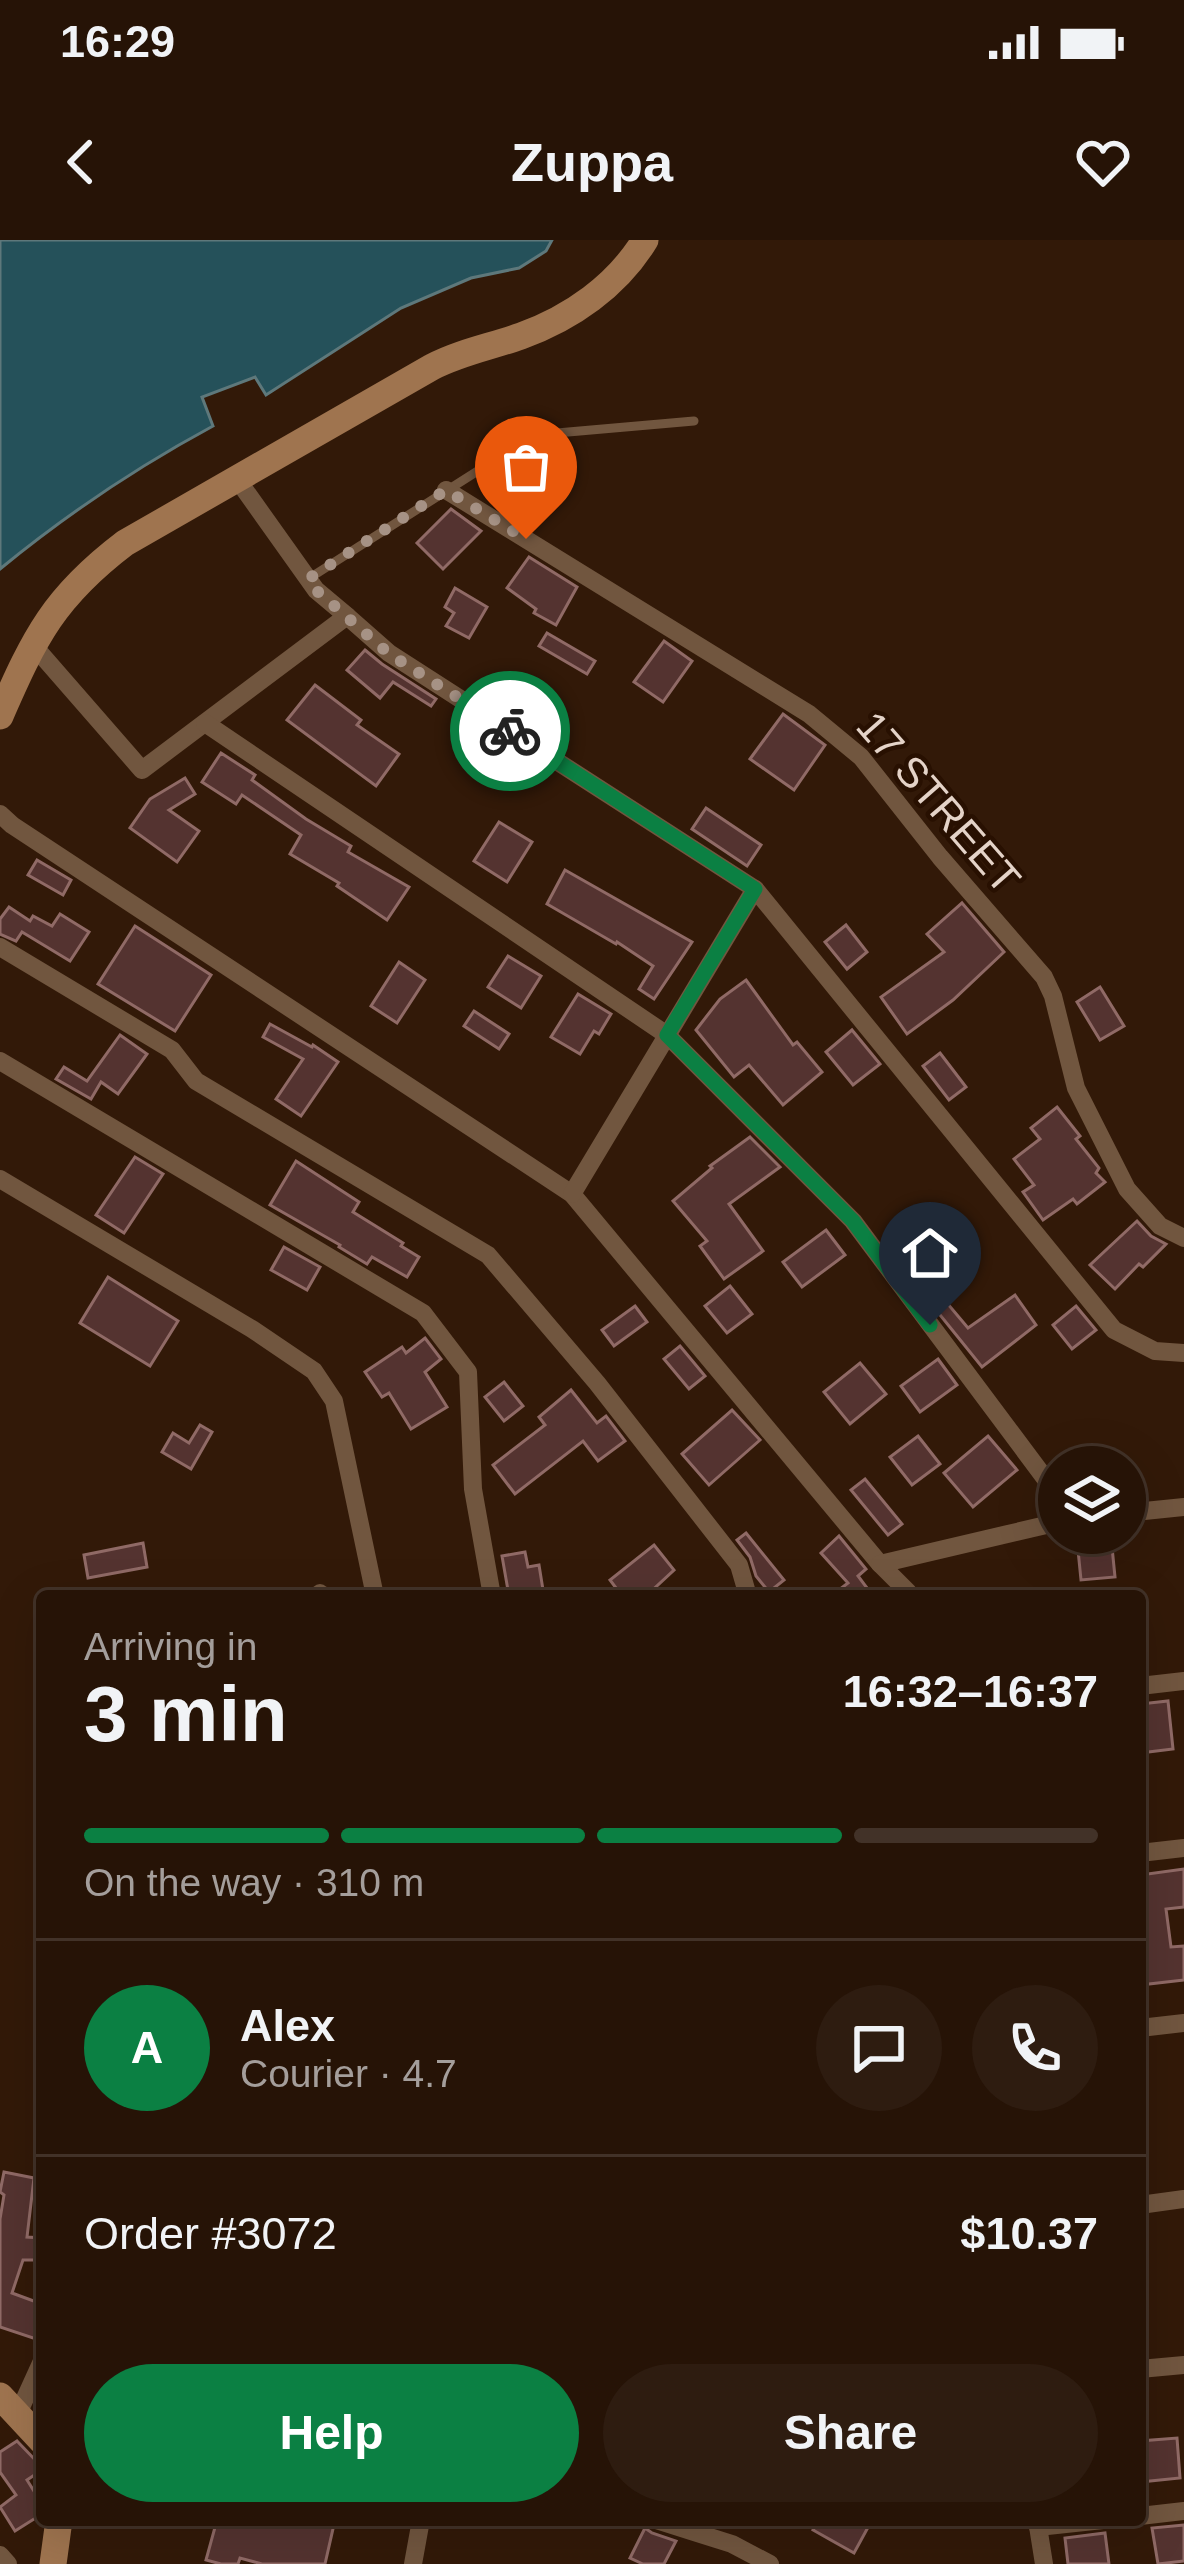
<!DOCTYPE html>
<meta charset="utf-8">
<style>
:root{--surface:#261306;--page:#2e1c10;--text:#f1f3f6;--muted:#a49e9b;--line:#423228;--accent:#0b8043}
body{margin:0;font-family:Arial,sans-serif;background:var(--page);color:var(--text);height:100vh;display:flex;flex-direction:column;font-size:45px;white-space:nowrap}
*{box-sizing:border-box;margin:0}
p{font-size:39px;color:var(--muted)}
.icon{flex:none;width:66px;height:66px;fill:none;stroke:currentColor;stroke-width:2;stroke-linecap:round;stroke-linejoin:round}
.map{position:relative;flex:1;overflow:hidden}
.details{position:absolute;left:36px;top:1350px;width:1110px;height:936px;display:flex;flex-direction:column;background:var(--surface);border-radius:12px;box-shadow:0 12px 48px #0002,0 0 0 3px var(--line)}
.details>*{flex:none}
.buttons{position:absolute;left:1038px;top:1206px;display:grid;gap:24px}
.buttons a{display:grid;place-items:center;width:108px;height:108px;border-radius:50%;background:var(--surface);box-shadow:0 12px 48px #0002,0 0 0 3px var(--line);font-size:60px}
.pin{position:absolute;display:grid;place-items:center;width:102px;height:102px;color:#fff;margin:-123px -51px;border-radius:50% 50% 50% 0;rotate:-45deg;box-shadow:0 0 12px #0007}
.pin .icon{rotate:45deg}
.courier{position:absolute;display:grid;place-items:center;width:120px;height:120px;margin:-60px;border:9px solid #0b8043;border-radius:50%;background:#fff;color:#222;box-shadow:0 3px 15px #0007}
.headline em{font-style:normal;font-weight:800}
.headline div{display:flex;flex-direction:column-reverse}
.headline{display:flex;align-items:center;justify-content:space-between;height:204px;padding:0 48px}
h1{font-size:78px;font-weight:800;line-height:90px}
.bar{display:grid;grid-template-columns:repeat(4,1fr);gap:18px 12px;align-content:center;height:144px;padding:0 48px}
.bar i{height:15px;border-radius:9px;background:var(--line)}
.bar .on{background:var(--accent)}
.bar p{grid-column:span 4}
.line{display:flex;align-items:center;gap:30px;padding:0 48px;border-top:3px solid var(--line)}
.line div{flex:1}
.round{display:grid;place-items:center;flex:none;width:126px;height:126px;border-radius:63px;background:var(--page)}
.action{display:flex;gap:24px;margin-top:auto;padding:24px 48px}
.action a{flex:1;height:138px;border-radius:72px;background:var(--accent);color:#fff;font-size:48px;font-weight:800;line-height:138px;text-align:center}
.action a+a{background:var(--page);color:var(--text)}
.status{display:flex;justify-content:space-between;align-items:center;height:84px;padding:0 60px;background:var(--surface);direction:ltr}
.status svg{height:33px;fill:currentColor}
header{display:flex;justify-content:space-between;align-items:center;height:156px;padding:0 48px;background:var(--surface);font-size:54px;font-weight:800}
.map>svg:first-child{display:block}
.water{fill:#25515a;stroke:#5e787b;stroke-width:3}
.building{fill:#543330;stroke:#906a66;stroke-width:3}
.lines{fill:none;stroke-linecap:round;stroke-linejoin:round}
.service{stroke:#71563f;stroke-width:9}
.minor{stroke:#71563f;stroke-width:18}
.secondary{stroke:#9f744f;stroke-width:27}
.done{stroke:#a69285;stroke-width:12;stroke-dasharray:0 21.6}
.route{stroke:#0b8043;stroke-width:15}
.labels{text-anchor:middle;stroke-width:9;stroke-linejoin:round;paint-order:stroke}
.street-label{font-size:42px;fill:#e4d3c8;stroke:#281001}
</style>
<div class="status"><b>16:29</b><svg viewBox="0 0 49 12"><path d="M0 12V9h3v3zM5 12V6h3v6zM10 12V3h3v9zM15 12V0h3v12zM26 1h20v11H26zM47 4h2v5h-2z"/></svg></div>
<header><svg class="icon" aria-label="back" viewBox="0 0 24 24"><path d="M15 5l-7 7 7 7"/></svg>Zuppa<svg class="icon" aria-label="heart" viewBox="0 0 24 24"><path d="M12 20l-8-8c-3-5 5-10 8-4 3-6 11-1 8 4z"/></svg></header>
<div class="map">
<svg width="1184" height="2324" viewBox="0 0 1184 2324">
<rect width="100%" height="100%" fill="#321908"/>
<path class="water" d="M0 0H552L546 11 519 28 471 38 401 68 266 155 255 137 202 157 213 186C137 227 67 274 0 329Z"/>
<g class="building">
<path d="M531 223 565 248 534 288 500 263Z"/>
<path d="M451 269 481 291 443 329 417 303Z"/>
<path d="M529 317 577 347 556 385 534 373 536 369 507 348Z"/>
<path d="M455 348 487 367 469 398 446 386 454 373 445 367Z"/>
<path d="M547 393 595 421 587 434 539 406Z"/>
<path d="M664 401 692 421 663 462 634 442Z"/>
<path d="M365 410 382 424 436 459 431 466 393 442 380 458 347 430Z"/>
<path d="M315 445 361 480 357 485 399 514 376 546 287 480Z"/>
<path d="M783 474 825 505 794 550 750 519Z"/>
<path d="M221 513 255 535 252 540 306 579 351 606 348 612 409 647 387 680 337 646 339 643 290 614 301 595 242 555 236 564 202 542Z"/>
<path d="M185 538 195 554 169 570 199 591 177 622 130 588 150 559Z"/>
<path d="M706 568 761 605 747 626 692 589Z"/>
<path d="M499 582 532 602 507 642 474 621Z"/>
<path d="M37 620 71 640 63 655 28 635Z"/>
<path d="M565 630 692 702 654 759 639 749 653 726 617 702 616 704 547 664Z"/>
<path d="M962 663 1004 712 953 760 907 794 881 757 944 712 927 694Z"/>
<path d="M9 667 30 681 33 676 52 686 60 674 89 692 70 721 22 692 16 701 0 694V679Z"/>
<path d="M846 685 867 712 847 729 825 702Z"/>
<path d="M135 686 211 735 175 791 98 744Z"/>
<path d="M508 716 541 736 521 768 488 747Z"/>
<path d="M399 722 425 740 397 783 371 766Z"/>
<path d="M746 740 793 805 797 802 822 832 783 865 749 825 734 837 696 790 720 759Z"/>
<path d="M1100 747 1124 786 1100 800 1077 762Z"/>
<path d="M578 754 611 774 599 794 594 791 580 814 551 797Z"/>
<path d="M474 771 509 794 499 809 464 786Z"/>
<path d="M270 784 312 807 313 805 338 822 301 876 276 859 303 819 263 797Z"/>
<path d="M852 790 880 824 853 845 826 812Z"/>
<path d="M120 795 147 814 118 854 101 842 91 859 56 839 64 827 87 841Z"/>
<path d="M940 813 966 847 949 860 923 826Z"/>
<path d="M1057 867 1080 896 1076 899 1099 928 1096 933 1105 942 1077 964 1073 959 1043 980 1023 952 1034 945 1014 919 1040 899 1031 888Z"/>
<path d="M750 897 780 927 729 964 763 1011 724 1039 700 1006 707 1001 673 961 712 928 710 926Z"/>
<path d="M135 917 163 934 124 993 96 975Z"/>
<path d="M296 921 359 962 353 972 403 1003 401 1006 419 1017 407 1037 372 1017 367 1024 339 1007 340 1005 270 965Z"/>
<path d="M1137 981 1151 996 1166 1004 1143 1027 1139 1024 1115 1049 1090 1025Z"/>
<path d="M826 990 845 1015 802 1047 783 1022Z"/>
<path d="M284 1007 320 1027 307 1050 271 1030Z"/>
<path d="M108 1037 178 1081 150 1126 80 1083Z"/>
<path d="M730 1046 752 1074 727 1093 705 1066Z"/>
<path d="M1015 1055 1036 1085 982 1127 932 1065 942 1057 968 1088Z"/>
<path d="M635 1066 647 1082 614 1106 602 1090Z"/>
<path d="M1076 1066 1096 1090 1072 1109 1053 1085Z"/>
<path d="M425 1098 441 1119 425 1132 447 1167 411 1189 389 1153 382 1157 365 1132 402 1107 406 1113Z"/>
<path d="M680 1106 705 1136 689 1149 664 1119Z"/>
<path d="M938 1119 957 1145 920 1172 901 1146Z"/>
<path d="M860 1123 886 1154 850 1184 824 1152Z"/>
<path d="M504 1142 523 1166 504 1181 485 1157Z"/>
<path d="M571 1150 597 1183 606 1176 625 1201 598 1221 583 1201 515 1254 493 1225 545 1185 539 1177Z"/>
<path d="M732 1170 760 1200 709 1245 682 1214Z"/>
<path d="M200 1185 212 1192 191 1229 162 1212 173 1193 189 1203Z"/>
<path d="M918 1196 940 1224 912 1245 890 1217Z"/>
<path d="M988 1196 1017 1230 973 1267 944 1233Z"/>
<path d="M865 1239 902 1284 888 1295 851 1250Z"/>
<path d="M746 1293 784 1340 769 1352 756 1336 750 1317 737 1300Z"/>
<path d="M839 1296 866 1329 858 1336 873 1356H831L848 1343 821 1313Z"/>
<path d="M1111 1297 1115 1337 1081 1340 1077 1300Z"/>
<path d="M143 1303 147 1327 88 1338 84 1315Z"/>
<path d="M654 1305 674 1330 646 1356H622L610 1340Z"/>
<path d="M525 1312 528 1327 539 1325 544 1356H509L502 1316Z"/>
<path d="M1168 1461 1173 1509 1140 1513V1464Z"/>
<path d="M1184 1629V1667L1166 1669 1171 1707 1184 1706V1740L1140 1745V1635Z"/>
<path d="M4 1932 34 1938 27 1997 42 1998V2020H23L12 2053 42 2064V2101L0 2087V1979L4 1955 0 1952Z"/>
<path d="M1177 2198 1180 2238 1140 2242V2201Z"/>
<path d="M17 2201 42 2227V2230L27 2240 42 2264V2274L15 2291 0 2267 16 2255 0 2232V2212Z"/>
<path d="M217 2280H335L325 2324H262L240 2318 238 2324H221L206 2320Z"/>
<path d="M818 2280H872L854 2313 813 2290Z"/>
<path d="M1184 2285V2321L1158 2324 1152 2288Z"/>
<path d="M645 2288 652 2293 676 2301 664 2324H643L630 2318Z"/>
<path d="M1105 2293 1109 2324H1068L1065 2298Z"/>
</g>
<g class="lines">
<path class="service" d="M308 339 534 195 694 181"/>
<g class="minor">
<path d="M446 250 809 474 861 517 940 617 1044 737 1053 756 1076 848 1127 949 1160 986 1184 998"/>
<path d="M347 376 389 413 755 649 1114 1090 1155 1111 1184 1113"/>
<path d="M33 405 142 530 347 376 316 350 237 239"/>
<path d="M205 483 667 795 853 981 1059 1257"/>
<path d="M0 574 12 585 572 954 880 1324 908 1352 909 1356"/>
<path d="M0 707 172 810 196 841 488 1015 597 1143 739 1325 748 1356"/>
<path d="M0 821 423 1073 468 1132 473 1249 492 1356"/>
<path d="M0 939 252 1089 314 1131 334 1161 375 1356"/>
<path d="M572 954 755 649"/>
<path d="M1125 1273 1184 1267"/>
<path d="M880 1324 1059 1282"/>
<path d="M320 1353V1356"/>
<path d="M1140 1446 1184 1441"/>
<path d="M1140 1613 1184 1608"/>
<path d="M1140 1788 1184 1783"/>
<path d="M1140 1965 1184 1959"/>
<path d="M1140 2129 1184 2125"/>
<path d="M17 2176 42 2121"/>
<path d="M1140 2276 1184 2271"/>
<path d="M656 2280 732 2304 770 2324"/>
<path d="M1037 2280 1044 2324"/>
<path d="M1038 2287 1103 2280"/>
<path d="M0 2315 8 2324"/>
<path d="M413 2324 421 2280"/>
</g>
<g class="secondary">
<path d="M0 476C35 396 54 357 125 303L432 127C461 112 490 107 521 96 571 78 617 46 645 0"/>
<path d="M0 2156 42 2201"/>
<path d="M53 2324 59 2280"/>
</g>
</g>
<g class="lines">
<path class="done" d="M510 491 388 413 316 350 308 339 446 250 526 299"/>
<path class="route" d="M510 491 755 649 667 795 853 981 930 1085"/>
</g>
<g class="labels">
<g class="street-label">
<text transform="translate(939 562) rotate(49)" y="15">17 STREET</text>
</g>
</g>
</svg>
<div class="buttons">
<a><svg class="icon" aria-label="layers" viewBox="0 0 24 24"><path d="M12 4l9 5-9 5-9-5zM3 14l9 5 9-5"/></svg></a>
</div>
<div class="pin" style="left:526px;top:299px;background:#ea580c"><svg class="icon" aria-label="bag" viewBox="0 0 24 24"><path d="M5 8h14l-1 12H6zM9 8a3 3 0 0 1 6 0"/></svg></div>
<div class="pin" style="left:930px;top:1085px;background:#1f2937"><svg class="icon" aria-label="home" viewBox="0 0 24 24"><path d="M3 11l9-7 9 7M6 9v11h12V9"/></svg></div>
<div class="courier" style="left:510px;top:491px"><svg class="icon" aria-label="bike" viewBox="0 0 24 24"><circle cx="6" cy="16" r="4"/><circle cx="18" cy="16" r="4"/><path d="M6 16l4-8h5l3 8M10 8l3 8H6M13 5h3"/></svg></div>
<section class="details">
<div class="headline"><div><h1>3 min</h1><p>Arriving in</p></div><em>16:32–16:37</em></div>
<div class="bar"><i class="on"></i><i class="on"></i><i class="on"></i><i></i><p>On the way · 310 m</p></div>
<div class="line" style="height:216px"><b class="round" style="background:var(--accent);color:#fff">A</b><div><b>Alex</b><p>Courier · 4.7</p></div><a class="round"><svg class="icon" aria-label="chat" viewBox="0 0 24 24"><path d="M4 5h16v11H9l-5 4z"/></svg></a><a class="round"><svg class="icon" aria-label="phone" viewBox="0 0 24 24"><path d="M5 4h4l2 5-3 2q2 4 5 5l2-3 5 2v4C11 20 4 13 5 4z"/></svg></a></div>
<div class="line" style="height:156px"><div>Order #3072</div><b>$10.37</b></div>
<div class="action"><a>Help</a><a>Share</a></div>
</section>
</div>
